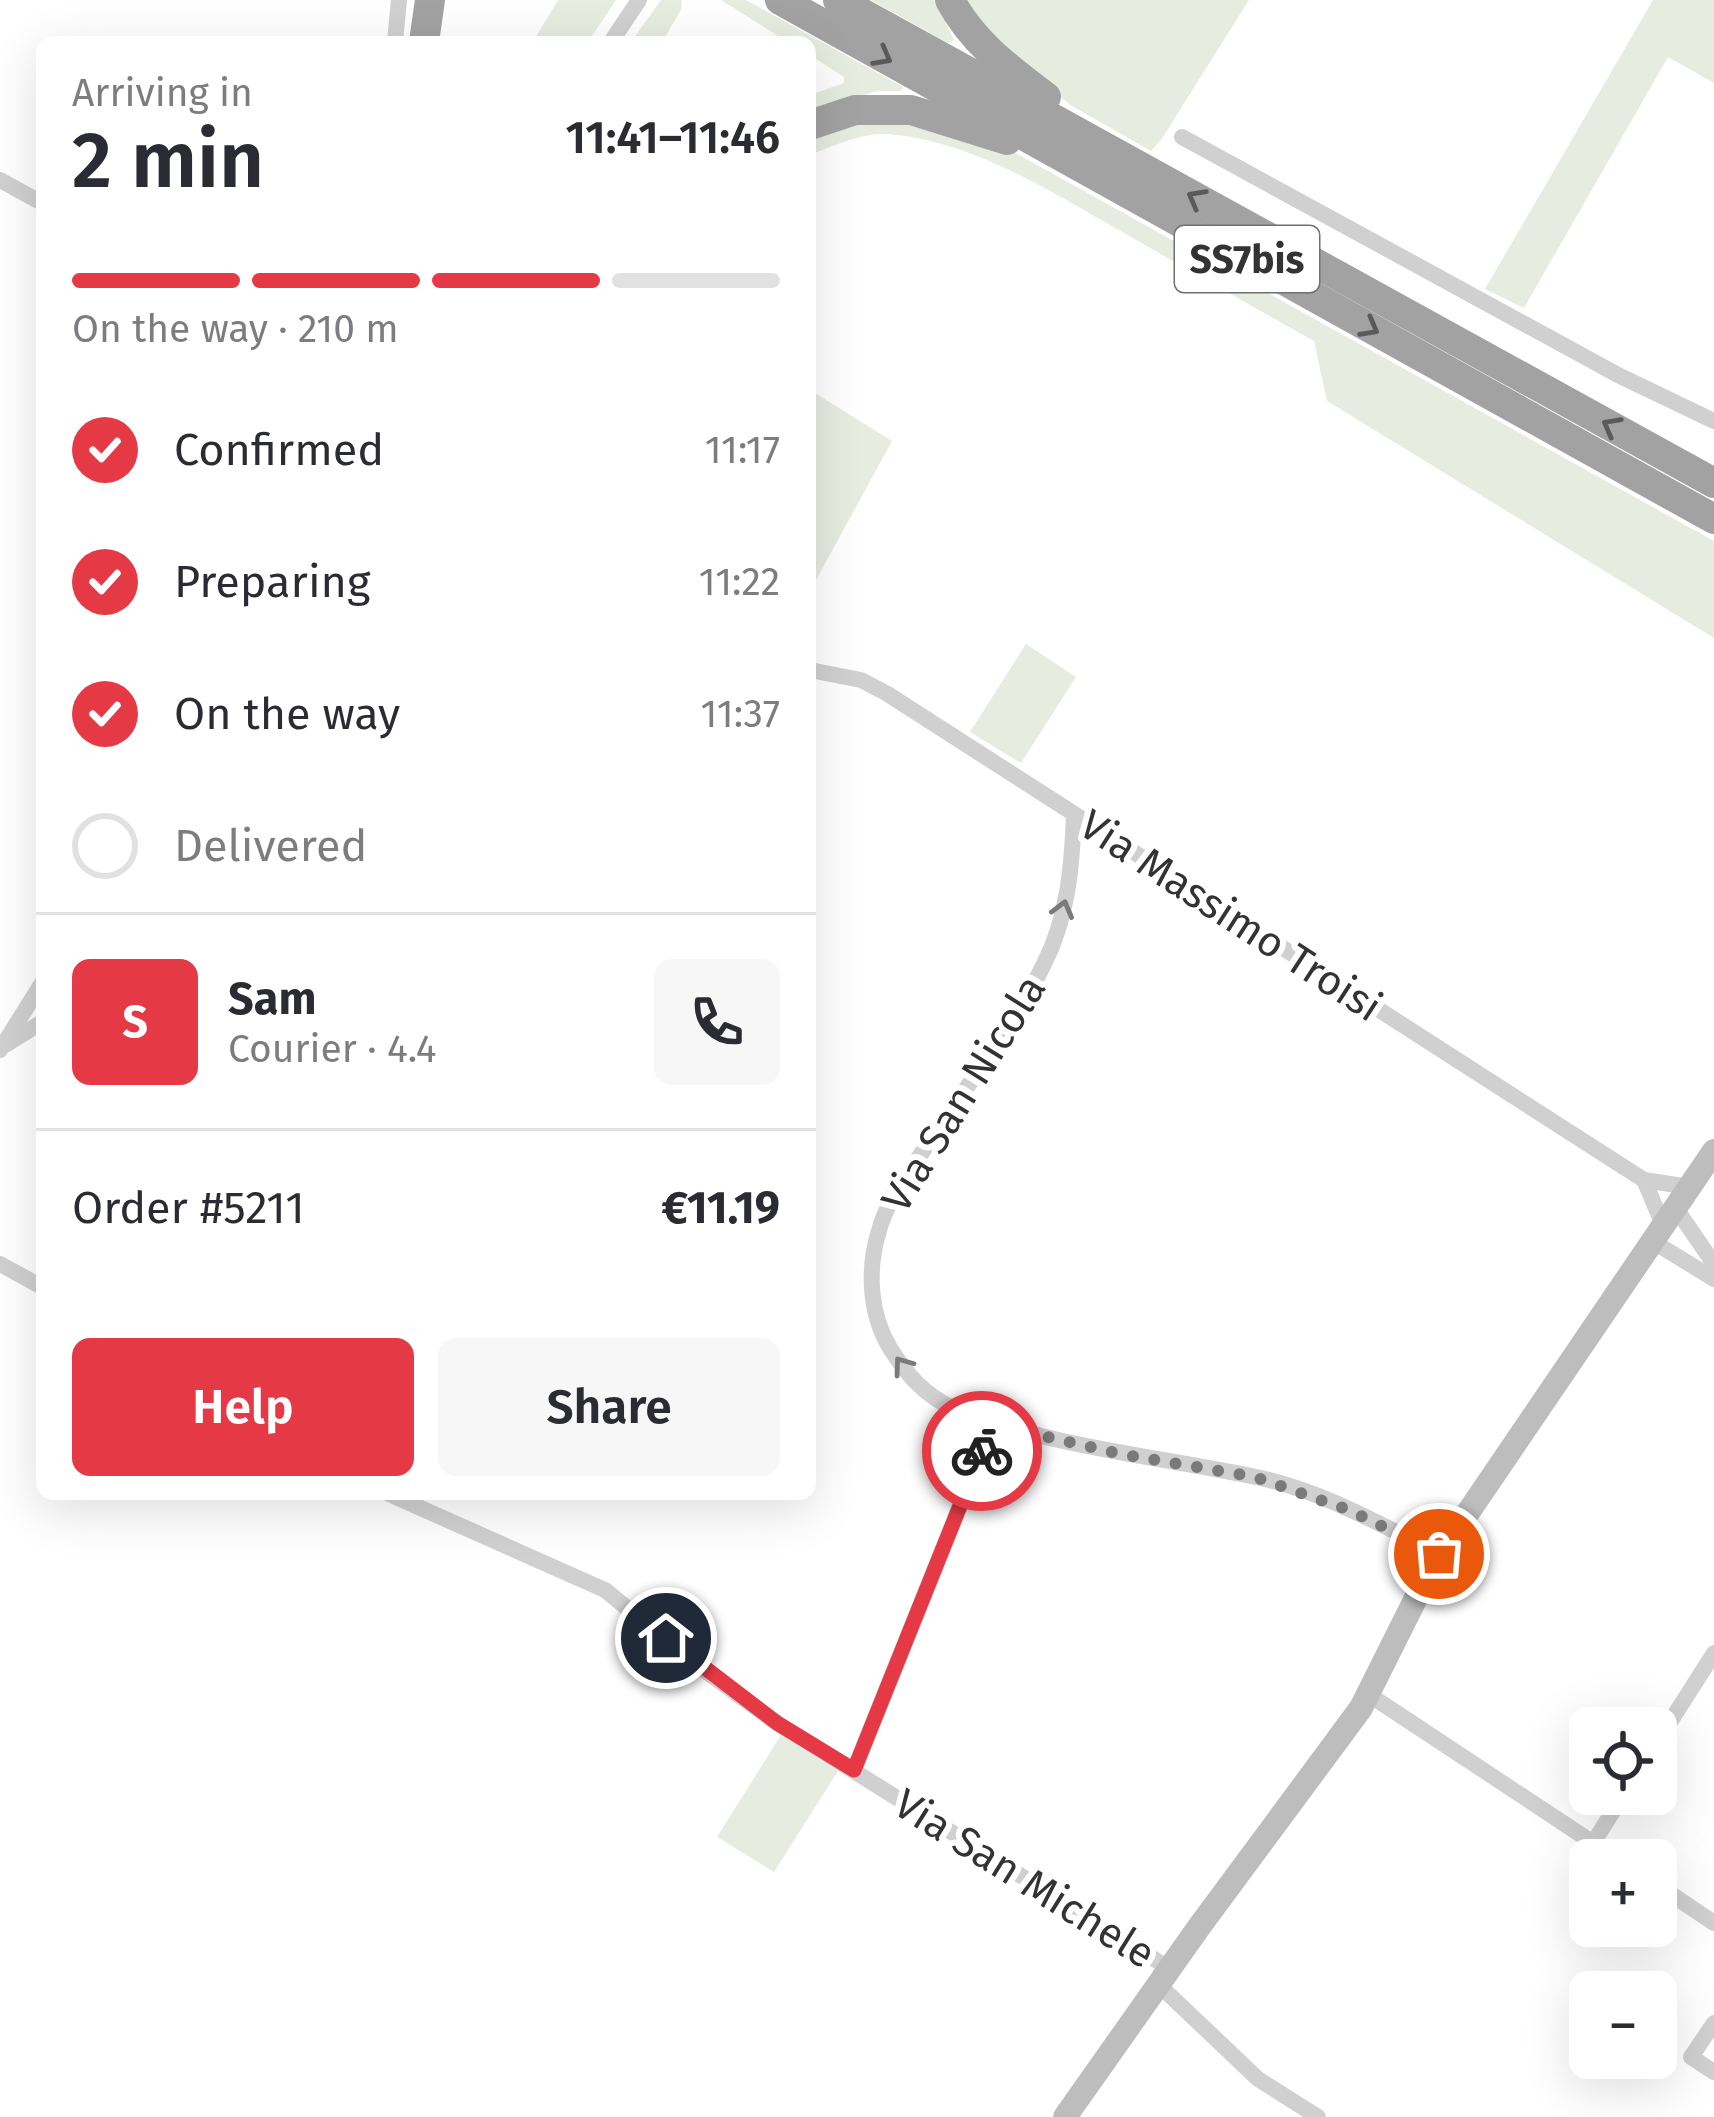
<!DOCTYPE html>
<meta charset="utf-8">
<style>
:root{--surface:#fff;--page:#f7f7f7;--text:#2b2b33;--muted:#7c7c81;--line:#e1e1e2;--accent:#e63946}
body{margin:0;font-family:"Fira Sans",sans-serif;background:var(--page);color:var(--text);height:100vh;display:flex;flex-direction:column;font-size:45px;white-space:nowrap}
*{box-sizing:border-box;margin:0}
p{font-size:39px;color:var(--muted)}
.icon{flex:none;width:66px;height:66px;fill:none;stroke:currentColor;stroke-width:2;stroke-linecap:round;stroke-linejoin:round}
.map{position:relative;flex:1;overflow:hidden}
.panel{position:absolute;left:36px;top:36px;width:780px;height:1464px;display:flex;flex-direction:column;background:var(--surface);border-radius:18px;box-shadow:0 12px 48px #0002}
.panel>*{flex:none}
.tools{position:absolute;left:1569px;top:1707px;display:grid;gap:24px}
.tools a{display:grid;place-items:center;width:108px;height:108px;border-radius:18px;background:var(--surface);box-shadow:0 12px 48px #0002;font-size:60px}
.pin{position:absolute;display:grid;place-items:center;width:102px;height:102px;color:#fff;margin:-51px;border:6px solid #fff;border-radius:50%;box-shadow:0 3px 12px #0007}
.courier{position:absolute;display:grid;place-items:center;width:120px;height:120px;margin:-60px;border:9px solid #e63946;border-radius:50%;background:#fff;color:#222;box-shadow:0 3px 15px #0007}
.summary em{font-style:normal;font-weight:600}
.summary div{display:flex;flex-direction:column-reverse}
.summary{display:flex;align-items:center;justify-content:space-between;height:204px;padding:0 36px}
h1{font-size:78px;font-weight:600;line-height:90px}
.bar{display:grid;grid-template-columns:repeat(4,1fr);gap:18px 12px;align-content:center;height:144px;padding:0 36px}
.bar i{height:15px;border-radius:9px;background:var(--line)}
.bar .on{background:var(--accent)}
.bar p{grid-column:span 4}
.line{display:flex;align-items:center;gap:30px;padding:0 36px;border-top:3px solid var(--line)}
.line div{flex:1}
.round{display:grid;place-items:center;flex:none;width:126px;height:126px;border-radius:18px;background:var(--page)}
ol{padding:0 36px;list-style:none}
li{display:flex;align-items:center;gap:36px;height:132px}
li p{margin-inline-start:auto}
li .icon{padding:12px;border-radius:50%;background:var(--accent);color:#fff;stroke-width:4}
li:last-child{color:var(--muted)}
li i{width:66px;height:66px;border:6px solid var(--line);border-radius:50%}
.primary-button{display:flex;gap:24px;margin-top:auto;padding:24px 36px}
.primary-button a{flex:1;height:138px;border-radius:18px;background:var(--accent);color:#fff;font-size:48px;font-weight:600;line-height:138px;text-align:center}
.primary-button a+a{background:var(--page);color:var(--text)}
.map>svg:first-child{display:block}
.grass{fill:#e6ecdf}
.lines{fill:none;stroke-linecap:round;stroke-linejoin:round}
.minor{stroke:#d0d0d0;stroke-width:16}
.secondary{stroke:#bdbdbd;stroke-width:24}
.trunk{stroke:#a2a2a2;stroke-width:30}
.oneway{stroke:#5a5a5a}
.oneway2{stroke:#7a7a7a}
.done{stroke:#7a7a7a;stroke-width:12;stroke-dasharray:0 21.6}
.route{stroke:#e63946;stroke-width:15}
.labels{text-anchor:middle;stroke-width:12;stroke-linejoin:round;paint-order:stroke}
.shield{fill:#fff;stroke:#707070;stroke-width:3}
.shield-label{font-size:39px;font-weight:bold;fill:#333}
.street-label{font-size:42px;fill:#333;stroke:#fff}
</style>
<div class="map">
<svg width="1714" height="2117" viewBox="0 0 1714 2117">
<rect width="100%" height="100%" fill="#fff"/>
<g class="grass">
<path d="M558 0H616L588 42H533Z"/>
<path d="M661 0H682L681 10 662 42H631Z"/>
<path d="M721 0H746L903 87 902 91H878L810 110V95L844 83V77L810 55V42H788Z"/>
<path d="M871 0H934L954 40 948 43Z"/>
<path d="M962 0H1249L1161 140 1151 151 1072 106 1001 52Z"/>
<path d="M1653 0H1714V83L1668 57 1524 308 1485 289Z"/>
<path d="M882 116 1012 151 1714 541V638L1327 401 1314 341C1253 307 1192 272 1131 237 1056 195 977 142 889 134 863 132 834 146 810 155V135Z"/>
<path d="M810 390 892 441 810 591Z"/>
<path d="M1026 644 1076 677 1021 763 970 732Z"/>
<path d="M781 1735 838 1771 774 1872 717 1837Z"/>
</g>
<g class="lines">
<g class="minor">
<path d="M395 42 399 0"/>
<path d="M611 42 639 0"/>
<path d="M1182 137 1618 375 1714 421"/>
<path d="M0 180 42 203"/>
<path d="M810 670 861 680 886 693 1644 1180 1689 1187"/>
<path d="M1074 814C1072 866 1068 917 1044 964 1013 1028 965 1087 926 1147 907 1174 886 1202 878 1234 867 1272 870 1315 890 1348 907 1375 925 1396 955 1409 1051 1447 1155 1456 1256 1477 1321 1490 1381 1525 1440 1554"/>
<path d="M7 1044 42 1022"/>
<path d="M0 1050 42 983"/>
<path d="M1644 1180 1663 1225"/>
<path d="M1675 1207 1714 1264"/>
<path d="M1652 1241 1714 1279"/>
<path d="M0 1264 42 1287"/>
<path d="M389 1494 605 1590 689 1659 777 1723 1170 1969"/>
<path d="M1368 1694 1619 1860"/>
<path d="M1656 1744 1714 1653"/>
<path d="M854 1770 993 1424"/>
<path d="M1593 1843 1624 1794"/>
<path d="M1656 1884 1714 1923"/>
<path d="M1159 1985 1258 2079 1318 2117"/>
<path d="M1714 2023 1691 2057 1714 2072"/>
</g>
<path class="secondary" d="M1065 2117 1199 1927 1361 1708 1433 1564 1714 1151"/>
<g class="trunk">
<path d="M780 0 1714 519"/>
<path d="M838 0 1714 483"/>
<path d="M950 0C972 42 1009 69 1046 97"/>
<path d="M424 42 430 0"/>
<path d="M810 125 855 110H911L1007 140"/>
</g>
</g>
<defs><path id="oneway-chevron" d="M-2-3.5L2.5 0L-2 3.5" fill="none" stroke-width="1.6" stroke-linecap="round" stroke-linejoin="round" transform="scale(3)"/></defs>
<g class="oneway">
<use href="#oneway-chevron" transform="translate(883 57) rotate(29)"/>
<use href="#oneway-chevron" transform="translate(1196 198) rotate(-151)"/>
<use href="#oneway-chevron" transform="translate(1370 328) rotate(29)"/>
<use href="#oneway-chevron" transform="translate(1611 426) rotate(-151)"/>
</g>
<g class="oneway2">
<use href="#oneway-chevron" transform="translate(1063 909) rotate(-75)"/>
<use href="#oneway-chevron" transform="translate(902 1365) rotate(-126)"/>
</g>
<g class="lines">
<path class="done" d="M982 1451 993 1424 1120 1454 1255 1477 1349 1510 1439 1554"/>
<path class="route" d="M666 1638 777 1723 854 1770 982 1451"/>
</g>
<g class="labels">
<rect class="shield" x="1175" y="226" width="144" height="66" rx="9"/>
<g class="shield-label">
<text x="1247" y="273">SS7bis</text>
</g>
<g class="street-label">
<text transform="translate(1231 915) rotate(33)" y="15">Via Massimo Troisi</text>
<text transform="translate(963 1093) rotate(-58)" y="15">Via San Nicola</text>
<text transform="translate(1025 1878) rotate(32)" y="15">Via San Michele</text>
</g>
</g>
</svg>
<div class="tools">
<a><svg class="icon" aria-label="locate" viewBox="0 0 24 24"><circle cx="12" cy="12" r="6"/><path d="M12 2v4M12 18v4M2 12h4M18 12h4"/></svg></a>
<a>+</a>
<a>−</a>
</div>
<div class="pin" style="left:1439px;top:1554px;background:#ea580c"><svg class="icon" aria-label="bag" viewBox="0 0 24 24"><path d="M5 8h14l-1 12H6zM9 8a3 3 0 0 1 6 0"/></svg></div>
<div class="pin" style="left:666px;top:1638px;background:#1f2937"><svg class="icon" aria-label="home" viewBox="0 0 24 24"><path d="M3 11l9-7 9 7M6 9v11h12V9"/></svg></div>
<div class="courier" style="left:982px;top:1451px"><svg class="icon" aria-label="bike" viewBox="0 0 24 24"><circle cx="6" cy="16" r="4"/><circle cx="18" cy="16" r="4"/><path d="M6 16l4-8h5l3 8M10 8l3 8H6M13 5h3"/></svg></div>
<section class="panel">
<div class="summary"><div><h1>2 min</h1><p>Arriving in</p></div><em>11:41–11:46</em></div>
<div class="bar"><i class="on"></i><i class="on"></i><i class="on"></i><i></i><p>On the way · 210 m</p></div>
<ol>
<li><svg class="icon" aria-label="check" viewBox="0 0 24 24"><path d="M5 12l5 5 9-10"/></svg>Confirmed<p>11:17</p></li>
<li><svg class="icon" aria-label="check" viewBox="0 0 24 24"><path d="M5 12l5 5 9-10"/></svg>Preparing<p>11:22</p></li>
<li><svg class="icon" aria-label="check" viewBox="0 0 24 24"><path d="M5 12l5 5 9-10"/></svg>On the way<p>11:37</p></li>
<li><i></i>Delivered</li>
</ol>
<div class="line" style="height:216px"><b class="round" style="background:var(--accent);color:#fff">S</b><div><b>Sam</b><p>Courier · 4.4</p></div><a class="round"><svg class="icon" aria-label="phone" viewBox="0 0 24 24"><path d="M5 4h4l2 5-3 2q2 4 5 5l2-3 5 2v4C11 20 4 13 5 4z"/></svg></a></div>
<div class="line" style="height:156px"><div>Order #5211</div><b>€11.19</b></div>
<div class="primary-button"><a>Help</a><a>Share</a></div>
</section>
</div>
